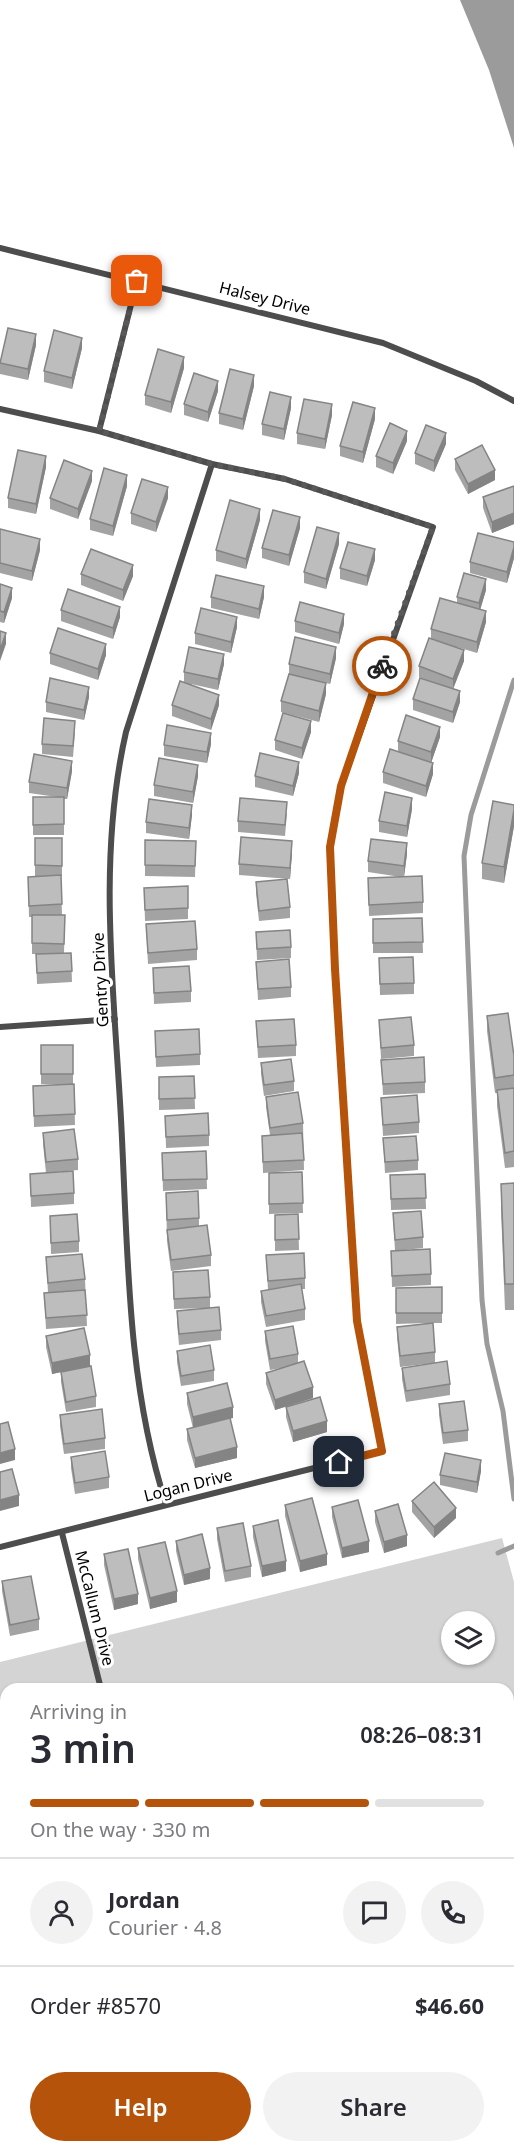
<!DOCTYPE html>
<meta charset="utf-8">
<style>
:root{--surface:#fff;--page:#f2f2f3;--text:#2b2b33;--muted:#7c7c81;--line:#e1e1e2;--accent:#b45309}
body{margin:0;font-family:"Noto Sans",sans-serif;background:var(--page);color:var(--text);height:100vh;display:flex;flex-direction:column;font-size:22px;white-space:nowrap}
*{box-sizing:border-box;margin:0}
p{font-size:20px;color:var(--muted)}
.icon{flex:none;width:33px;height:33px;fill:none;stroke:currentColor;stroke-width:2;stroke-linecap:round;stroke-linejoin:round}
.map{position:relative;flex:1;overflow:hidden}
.drawer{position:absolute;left:0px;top:1683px;width:514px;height:470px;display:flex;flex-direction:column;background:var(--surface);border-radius:18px 18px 0 0;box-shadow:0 2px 4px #0004}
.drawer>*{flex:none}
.buttons{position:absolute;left:441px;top:1611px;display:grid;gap:12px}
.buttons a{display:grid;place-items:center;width:54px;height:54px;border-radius:50%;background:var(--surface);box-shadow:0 2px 4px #0004;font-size:30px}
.pin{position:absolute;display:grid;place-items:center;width:51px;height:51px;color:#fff;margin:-26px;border-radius:12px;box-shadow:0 3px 9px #0006}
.courier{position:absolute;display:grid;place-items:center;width:60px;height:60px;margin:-30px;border:4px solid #b45309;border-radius:50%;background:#fff;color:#222;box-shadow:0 2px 8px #0007}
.head em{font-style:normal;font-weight:600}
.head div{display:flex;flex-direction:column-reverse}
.head{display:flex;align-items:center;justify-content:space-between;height:102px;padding:0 30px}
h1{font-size:39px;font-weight:600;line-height:45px}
.bar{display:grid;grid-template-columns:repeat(4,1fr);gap:9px 6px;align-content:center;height:72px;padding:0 30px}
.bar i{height:8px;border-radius:4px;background:var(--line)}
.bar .selected{background:var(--accent)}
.bar p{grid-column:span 4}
.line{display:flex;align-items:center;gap:15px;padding:0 30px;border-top:2px solid var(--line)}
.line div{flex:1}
.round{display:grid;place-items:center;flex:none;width:63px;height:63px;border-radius:32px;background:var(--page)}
.action{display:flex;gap:12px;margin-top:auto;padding:12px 30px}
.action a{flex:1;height:69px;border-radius:36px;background:var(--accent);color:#fff;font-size:24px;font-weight:600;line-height:69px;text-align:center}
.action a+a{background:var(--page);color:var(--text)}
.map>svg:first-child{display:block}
.green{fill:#d4d4d4;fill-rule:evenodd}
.water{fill:#9b9b9b}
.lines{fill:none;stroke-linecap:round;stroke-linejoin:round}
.stream{stroke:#9b9b9b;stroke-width:5}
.street{stroke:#4d4d4d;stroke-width:6}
.secondary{stroke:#1a1a1a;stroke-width:12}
.wall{fill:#a3a3a3}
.shaded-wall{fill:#848484}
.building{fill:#bdbdbd;stroke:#848484;stroke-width:1.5}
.done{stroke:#595959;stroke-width:6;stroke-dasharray:0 10.8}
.route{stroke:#b45309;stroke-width:8}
.labels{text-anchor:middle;stroke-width:6;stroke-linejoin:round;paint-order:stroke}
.street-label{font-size:16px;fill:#000;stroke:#fff}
</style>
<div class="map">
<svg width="514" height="2152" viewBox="0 0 514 2152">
<rect width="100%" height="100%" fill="#fff"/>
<path class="green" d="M502 1538 514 1582V1799L509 1801 508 1689H6V1917L0 1918V1662ZM452 1622H484V1654H452Z"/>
<path class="water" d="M460 0H514V148L489 70Z"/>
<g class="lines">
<g class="stream">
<path d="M514 680 471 815 464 856 482 1300 487 1344 503 1411 514 1499"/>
<path d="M498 1553 514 1546"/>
</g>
<g class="street">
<path d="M0 248 383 343 476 381 514 401"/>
<path d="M0 409 99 431 212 464 285 479 433 527 341 786 330 847 335 969 357 1321 382 1451 0 1547"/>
<path d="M99 431 137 281"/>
<path d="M0 1027 115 1019"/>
<path d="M166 1504C126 1381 128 1248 121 1119 114 990 97 859 126 732L212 464"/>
<path d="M62 1533 101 1689"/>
<path d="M508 2015 514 2013"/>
<path d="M0 2146 6 2144"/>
<path d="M497 2146 498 2152"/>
</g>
<g class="secondary">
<path d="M508 1840 514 1839"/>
<path d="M0 1960 6 1959"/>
</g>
</g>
<g class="wall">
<path d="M36 345 28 380 0 374V362Z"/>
<path d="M82 348 72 389 44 382V371Z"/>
<path d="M184 368 171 413 145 405V395Z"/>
<path d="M254 386 243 430 219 424V413Z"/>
<path d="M218 391 208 422 184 415V404Z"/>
<path d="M291 408 284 440 262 435V424Z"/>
<path d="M332 415 325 449 297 444V433Z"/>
<path d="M375 419 363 463 340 456V446Z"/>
<path d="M407 441 393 474 376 467V456Z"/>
<path d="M446 444 434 472 415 464V453Z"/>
<path d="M455 459 495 480 468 494 455 470Z"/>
<path d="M46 467 36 514 8 508V498Z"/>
<path d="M92 481 78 519 50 509V498Z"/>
<path d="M127 486 113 536 90 530V519Z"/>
<path d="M514 486V524L492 533 483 508V497Z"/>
<path d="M168 498 156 532 131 524V513Z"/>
<path d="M260 520 246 569 216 561V550Z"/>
<path d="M300 528 289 566 262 558V548Z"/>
<path d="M0 529 40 550 32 581 0 573Z"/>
<path d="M514 542V558L507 583 470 573V562Z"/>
<path d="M339 544 326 589 304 583V572Z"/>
<path d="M375 560 367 586 340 579V568Z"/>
<path d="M81 574 133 576 123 601 81 585Z"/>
<path d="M0 584 12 598 4 623 0 622Z"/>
<path d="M486 590 480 609 486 622 477 653 457 647 464 661 453 689 460 702 453 723 413 710V699L453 689 419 677V666L431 638V629L457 603V597Z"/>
<path d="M211 597H264L259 619 211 608Z"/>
<path d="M61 610 120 617 113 639 61 621Z"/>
<path d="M295 621 344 624 339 644 295 632Z"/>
<path d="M237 627 231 653 195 644V633Z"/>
<path d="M50 653 106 655 98 680 50 664Z"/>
<path d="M336 658 330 684 326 683V694L319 722 281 712V701L289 674V664Z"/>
<path d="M224 664 218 690 191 684 219 705 211 730 172 716V705L184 682V672Z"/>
<path d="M89 697 84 720 46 712V702Z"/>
<path d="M75 732 73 757 42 754V744Z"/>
<path d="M311 732 302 759 275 750V740Z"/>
<path d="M440 737 431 763 433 774 426 797 383 783V772L398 752V741Z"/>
<path d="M211 744 207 763 164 756V745Z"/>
<path d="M72 771 67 799H64V835H33V797H57L29 793V782Z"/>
<path d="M299 773 293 796 255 787V776Z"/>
<path d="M198 776 193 803 154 796V785Z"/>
<path d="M514 805V826L504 883 482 879V863Z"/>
<path d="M412 809 407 837 379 832V821Z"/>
<path d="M287 813 285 836 238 832V821Z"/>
<path d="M192 815 189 839 146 833V822Z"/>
<path d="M62 838V876H61L62 915H65L64 953H71L72 982 37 984 36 954H38H32V917H29L28 877 42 876H35V865Z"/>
<path d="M196 841 195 877 145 876V865Z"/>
<path d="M292 852 290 879 239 875V864Z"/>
<path d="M407 854 404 876 423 902V913L369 916 368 878 401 877 368 872V861Z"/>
<path d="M256 882 290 907V918L259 921 256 893Z"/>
<path d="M188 886V919L145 921 144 888Z"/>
<path d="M422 918 423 953H373V919Z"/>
<path d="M146 924 197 949V960L148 964Z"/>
<path d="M256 932 291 947V958L257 960Z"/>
<path d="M379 958 414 983V994L380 995Z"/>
<path d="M256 962 291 987V997L258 1000Z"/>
<path d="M153 968 191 991V1002L154 1004Z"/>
<path d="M487 1016 514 1056V1167L505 1168 497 1106V1093H495L487 1031Z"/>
<path d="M379 1020 414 1045V1056L381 1059Z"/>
<path d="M256 1021 296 1045V1056L258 1058Z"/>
<path d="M155 1031 200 1054V1065L156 1067Z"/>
<path d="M41 1045H73V1084H74L75 1125 34 1127 33 1086 65 1085 41 1084Z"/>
<path d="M381 1060 425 1082V1093L383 1095Z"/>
<path d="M261 1063 294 1081V1091L264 1096 261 1074Z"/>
<path d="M194 1076 195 1109 159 1110V1078Z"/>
<path d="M266 1097 303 1123 304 1170 263 1173 262 1136 270 1135 266 1107Z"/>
<path d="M381 1098 419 1122V1133L383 1136Z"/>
<path d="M165 1116 209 1135V1146L166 1148Z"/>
<path d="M43 1133 78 1159V1170L46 1173 43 1144Z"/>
<path d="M383 1138 418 1160V1170L385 1173Z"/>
<path d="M206 1151 207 1189 163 1191 162 1153Z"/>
<path d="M302 1172 303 1213 269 1214V1173Z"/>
<path d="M30 1174 74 1193V1204L31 1207Z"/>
<path d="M425 1174 426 1209 391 1210 390 1175Z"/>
<path d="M514 1183V1310H505L501 1210V1184Z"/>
<path d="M166 1193 199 1218V1226L211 1255V1266L171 1271 167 1241Z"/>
<path d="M393 1213 423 1237V1248L395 1251Z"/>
<path d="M298 1214 299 1250 275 1251V1215Z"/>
<path d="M50 1216 79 1241V1252L51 1254Z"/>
<path d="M391 1251 431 1274V1285L392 1287Z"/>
<path d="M266 1255 305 1278V1289H301L305 1309V1320L266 1327 261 1302V1291L268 1290Z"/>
<path d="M46 1257 85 1279 87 1326 46 1329 44 1293H48Z"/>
<path d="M173 1272 210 1297V1308L174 1309Z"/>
<path d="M442 1287V1323H433L435 1352V1363L450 1384V1395L406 1402 402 1379V1368L434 1363 400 1367 397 1337V1327L428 1323 396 1324V1288Z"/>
<path d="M177 1311 221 1330V1340L179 1345 177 1322Z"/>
<path d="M265 1331 298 1354V1363L313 1398 275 1410 266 1384V1373L287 1367 270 1370 265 1341Z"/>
<path d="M46 1336 90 1366 70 1370 96 1396V1407L66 1412 61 1382V1372L52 1374 46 1347Z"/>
<path d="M177 1351 214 1370V1381L181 1386 177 1362Z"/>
<path d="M187 1393 233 1418H230L237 1458 195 1468 187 1440V1429L193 1428 187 1404Z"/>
<path d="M439 1404 468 1430V1441L443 1444 439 1415Z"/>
<path d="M286 1407 327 1432 293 1442 286 1417Z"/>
<path d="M60 1415 105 1438V1449L64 1454 60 1426Z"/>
<path d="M71 1457 109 1477V1488L75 1494 71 1468Z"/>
<path d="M481 1471 477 1493 440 1485V1475Z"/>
<path d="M412 1501 456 1518 434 1538 412 1512Z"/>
<path d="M285 1505 327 1565 300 1572 285 1516Z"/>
<path d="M332 1507 369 1552 342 1558 332 1517Z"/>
<path d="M375 1511 407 1546 384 1553 375 1522Z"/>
<path d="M253 1526 286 1571 262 1577 253 1537Z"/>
<path d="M217 1528 251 1566V1577L225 1582 217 1539Z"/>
<path d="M176 1541 210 1579 184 1585 176 1551Z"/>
<path d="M138 1548 177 1602 150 1609 138 1559Z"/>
<path d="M104 1554 138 1604 114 1610 104 1565Z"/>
<path d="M2 1581 39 1619V1630L10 1636 2 1591Z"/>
<path d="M514 1933V1972L509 1945V1935Z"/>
<path d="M514 2035V2068L512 2069 509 2057V2047L511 2046V2036Z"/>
<path d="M6 2054V2109H5L0 2090V2062H2V2056Z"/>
<path d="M230 2146H255V2152H242L241 2150 231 2152Z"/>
<path d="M360 2146H384V2152H361Z"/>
<path d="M426 2146H467V2152H434V2147L426 2149Z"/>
</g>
<g class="shaded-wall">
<path d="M36 334V345L28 380V369Z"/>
<path d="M82 338V348L72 389V378Z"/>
<path d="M184 357V368L171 413V402Z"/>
<path d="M254 375V386L243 430V419Z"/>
<path d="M218 381V391L208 422V412Z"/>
<path d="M291 397V408L284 440V429Z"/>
<path d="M332 404V415L325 449V439Z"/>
<path d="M375 408V419L363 463V452Z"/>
<path d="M407 431V441L393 474V463Z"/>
<path d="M446 433V444L434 472V461Z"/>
<path d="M46 456V467L36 514V504Z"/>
<path d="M495 470V480L468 494V484Z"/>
<path d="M92 471V481L78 519V509Z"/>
<path d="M127 475V486L113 536V526Z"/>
<path d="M168 487V498L156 532V522Z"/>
<path d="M260 509V520L246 569V559Z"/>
<path d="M514 513V524L492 533V522Z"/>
<path d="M300 517V528L289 566V555Z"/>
<path d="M339 533V544L326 589V579Z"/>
<path d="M40 539V550L32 581V571Z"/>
<path d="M514 547V558L507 583V572Z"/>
<path d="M375 549V560L367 586V576Z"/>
<path d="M133 565V576L123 601V590Z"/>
<path d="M486 579V590L479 614V603Z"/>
<path d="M264 586V597L259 619V609Z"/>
<path d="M12 588V598L4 623V612Z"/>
<path d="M120 607V617L113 639V628Z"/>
<path d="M486 611V622L477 653V642Z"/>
<path d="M344 614V624L339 644V633Z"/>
<path d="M237 617V627L231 653V642Z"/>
<path d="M6 633V644L0 661V650Z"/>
<path d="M106 644V655L98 680V669Z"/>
<path d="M336 647V658L330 684V674Z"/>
<path d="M464 650V661L453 689V679Z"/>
<path d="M224 654V664L218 690V679Z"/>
<path d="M326 683V694L319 722V711Z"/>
<path d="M89 687V697L84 720V710Z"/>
<path d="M460 691V702L453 723V712Z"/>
<path d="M219 695V705L211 730V719Z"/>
<path d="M311 721V732L302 759V748Z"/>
<path d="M440 727V737L431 763V752Z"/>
<path d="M211 733V744L207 763V752Z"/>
<path d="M72 761V771L67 799V788Z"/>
<path d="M299 762V773L293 796V786Z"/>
<path d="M433 763V774L426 797V786Z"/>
<path d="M198 765V776L193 803V792Z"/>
<path d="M412 798V809L407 837V826Z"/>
<path d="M192 805V815L189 839V828Z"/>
<path d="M514 810V826L504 883V867Z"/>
<path d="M292 841V852L290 879V868Z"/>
<path d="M407 843V854L404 877V866Z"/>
<path d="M90 1355V1366L52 1374V1363Z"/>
<path d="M313 1387V1398L275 1410V1400Z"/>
<path d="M233 1407V1418L193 1428V1417Z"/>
<path d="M327 1421V1432L293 1442V1431Z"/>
<path d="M237 1447V1458L195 1468V1458Z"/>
<path d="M15 1449V1460L0 1464V1453Z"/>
<path d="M481 1460V1471L477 1493V1482Z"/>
<path d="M19 1495V1506L0 1511V1500Z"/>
<path d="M456 1508V1518L434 1538V1527Z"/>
<path d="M407 1535V1546L384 1553V1542Z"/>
<path d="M369 1541V1552L342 1558V1548Z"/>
<path d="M327 1554V1565L300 1572V1561Z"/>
<path d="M286 1561V1571L262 1577V1566Z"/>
<path d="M210 1568V1579L184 1585V1575Z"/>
<path d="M177 1591V1602L150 1609V1598Z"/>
<path d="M138 1594V1604L114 1610V1599Z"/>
<path d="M514 1917V1928L508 1929V1919Z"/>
<path d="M3 2045V2056H0V2046Z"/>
<path d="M512 2058H514V2068L512 2069Z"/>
<path d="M6 2098V2109H5V2099Z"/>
<path d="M231 2146H241V2150L231 2152Z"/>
<path d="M255 2146V2152H243V2147Z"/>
<path d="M215 2147V2152H205V2149Z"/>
</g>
<g class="building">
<path d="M8 328 36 334 28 369 0 363Z"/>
<path d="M54 330 82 338 72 378 44 371Z"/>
<path d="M158 349 184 357 171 402 145 395Z"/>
<path d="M230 369 254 375 243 419 219 413Z"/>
<path d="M194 373 218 381 208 412 184 404Z"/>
<path d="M270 392 291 397 284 429 262 424Z"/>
<path d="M304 399 332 404 325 439 297 433Z"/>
<path d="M353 402 375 408 363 452 340 446Z"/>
<path d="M390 423 407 431 393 463 376 456Z"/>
<path d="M426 425 446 433 434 461 415 453Z"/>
<path d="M482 445 495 470 468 484 455 459Z"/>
<path d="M18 450 46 456 36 504 8 498Z"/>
<path d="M64 460 92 471 78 509 50 498Z"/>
<path d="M104 468 127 475 113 526 90 519Z"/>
<path d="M142 479 168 487 156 522 131 513Z"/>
<path d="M514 486V513L492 522 483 497Z"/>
<path d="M230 500 260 509 246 559 216 550Z"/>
<path d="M273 510 300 517 289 555 262 548Z"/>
<path d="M317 527 339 533 326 579 304 572Z"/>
<path d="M0 529 40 539 32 571 0 563Z"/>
<path d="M478 533 514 542V547L507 572 470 562Z"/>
<path d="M348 542 375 549 367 576 340 568Z"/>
<path d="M91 549 133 565 123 590 81 574Z"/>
<path d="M464 573 486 579 479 603 457 597Z"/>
<path d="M216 575 264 586 259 609 211 597Z"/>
<path d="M0 584 12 588 4 612 0 611Z"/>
<path d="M68 589 120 607 113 628 61 610Z"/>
<path d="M440 598 486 611 477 642 431 629Z"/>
<path d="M300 602 344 614 339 633 295 621Z"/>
<path d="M201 608 237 617 231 642 195 633Z"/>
<path d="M58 628 106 644 98 669 50 653Z"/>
<path d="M0 631 6 633 0 650Z"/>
<path d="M295 637 336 647 330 674 289 664Z"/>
<path d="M429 638 464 650 453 679 419 666Z"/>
<path d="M189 647 224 654 218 679 184 672Z"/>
<path d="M289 674 326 683 319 711 281 701Z"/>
<path d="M50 678 89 687 84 710 46 702Z"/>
<path d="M420 678 460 691 453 712 413 699Z"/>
<path d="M180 681 219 695 211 719 172 705Z"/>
<path d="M283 713 311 721 302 748 275 740Z"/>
<path d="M406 715 440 727 431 752 398 741Z"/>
<path d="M44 718 75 721 73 746 42 744Z"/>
<path d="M167 725 211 733 207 752 164 745Z"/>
<path d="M390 749 433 763 426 786 383 772Z"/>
<path d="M260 753 299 762 293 786 255 776Z"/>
<path d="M34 754 72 761 67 788 29 782Z"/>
<path d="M159 758 198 765 193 792 154 785Z"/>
<path d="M385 792 412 798 407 826 379 821Z"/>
<path d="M33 797H64V824L33 825Z"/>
<path d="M240 798 287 802 285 825 238 821Z"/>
<path d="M149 799 192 805 189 828 146 822Z"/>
<path d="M493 801 514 805V810L504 867 482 863Z"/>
<path d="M241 837 292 841 290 868 239 864Z"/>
<path d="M35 838H62V866L35 865Z"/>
<path d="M371 839 407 843 404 866 368 861Z"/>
<path d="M145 840 196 841 195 866 145 865Z"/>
<path d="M61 875 62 904 29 906 28 877Z"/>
<path d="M422 876 423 902 369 905 368 878Z"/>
<path d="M287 879 290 907 259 911 256 882Z"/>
<path d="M188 886V908L145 910 144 888Z"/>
<path d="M32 915H65L64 944 32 943Z"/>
<path d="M422 918 423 942 373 943V919Z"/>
<path d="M195 921 197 949 148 953 146 924Z"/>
<path d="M290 930 291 947 257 949 256 932Z"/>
<path d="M71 953 72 971 37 973 36 954Z"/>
<path d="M413 957 414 983 380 984 379 958Z"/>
<path d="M289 959 291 987 258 989 256 962Z"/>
<path d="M189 966 191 991 154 993 153 968Z"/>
<path d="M508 1013 514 1056V1075L495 1078 487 1016Z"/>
<path d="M411 1017 414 1045 381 1048 379 1020Z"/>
<path d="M294 1019 296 1045 258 1047 256 1021Z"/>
<path d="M199 1029 200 1054 156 1057 155 1031Z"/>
<rect x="41" y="1045" width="32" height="29"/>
<path d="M424 1057 425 1082 383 1084 381 1060Z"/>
<path d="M291 1059 294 1081 264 1085 261 1063Z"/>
<path d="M194 1076 195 1098 159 1099V1077Z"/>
<path d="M74 1084 75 1114 34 1116 33 1086Z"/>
<path d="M514 1088V1151L505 1153 497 1090Z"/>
<path d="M298 1092 303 1123 270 1128 266 1097Z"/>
<path d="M417 1095 419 1122 383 1125 381 1098Z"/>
<path d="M208 1113 209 1135 166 1137 165 1116Z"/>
<path d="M74 1129 78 1159 46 1162 43 1133Z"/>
<path d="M302 1133 304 1160 263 1162 262 1136Z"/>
<path d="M416 1136 418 1160 385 1162 383 1138Z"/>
<path d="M206 1151 207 1179 163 1180 162 1153Z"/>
<path d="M73 1171 74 1193 31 1196 30 1174Z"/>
<path d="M302 1172 303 1203 269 1204V1173Z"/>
<path d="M425 1174 426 1198 391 1199 390 1175Z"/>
<path d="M514 1183V1284H505L501 1184Z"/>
<path d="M198 1191 199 1218 167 1220 166 1193Z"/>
<path d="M421 1211 423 1237 395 1240 393 1213Z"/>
<path d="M77 1214 79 1241 51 1243 50 1216Z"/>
<path d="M298 1214 299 1239 275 1240V1215Z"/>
<path d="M207 1225 211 1255 171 1260 167 1230Z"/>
<path d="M430 1249 431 1274 392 1276 391 1251Z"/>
<path d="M304 1253 305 1278 268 1281 266 1255Z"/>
<path d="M82 1254 85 1279 48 1283 46 1257Z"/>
<path d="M208 1270 210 1297 174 1299 173 1272Z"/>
<path d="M301 1284 305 1309 266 1316 261 1291Z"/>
<path d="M442 1287V1313H396V1288Z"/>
<path d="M85 1290 87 1315 46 1318 44 1293Z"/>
<path d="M219 1307 221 1330 179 1334 177 1311Z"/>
<path d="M433 1323 435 1352 400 1356 397 1327Z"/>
<path d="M293 1326 298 1354 270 1359 265 1331Z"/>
<path d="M84 1328 90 1355 52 1363 46 1336Z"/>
<path d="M210 1345 214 1370 181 1376 177 1351Z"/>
<path d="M304 1361 313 1387 275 1400 266 1373Z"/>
<path d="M447 1361 450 1384 406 1391 402 1368Z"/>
<path d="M91 1366 96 1396 66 1402 61 1372Z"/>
<path d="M227 1383 233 1407 193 1417 187 1393Z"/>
<path d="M320 1397 327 1421 293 1431 286 1407Z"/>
<path d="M464 1401 468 1430 443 1433 439 1404Z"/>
<path d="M102 1409 105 1438 64 1444 60 1415Z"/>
<path d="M230 1418 237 1447 195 1458 187 1429Z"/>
<path d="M8 1422 15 1449 0 1453V1424Z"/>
<path d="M105 1451 109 1477 75 1483 71 1457Z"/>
<path d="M445 1453 481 1460 477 1482 440 1475Z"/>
<path d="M12 1469 19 1495 0 1500V1472Z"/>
<path d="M434 1482 456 1508 434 1527 412 1501Z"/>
<path d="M312 1498 327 1554 300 1561 285 1505Z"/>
<path d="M358 1500 369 1541 342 1548 332 1507Z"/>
<path d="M398 1504 407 1535 384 1542 375 1511Z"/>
<path d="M278 1520 286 1561 262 1566 253 1526Z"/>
<path d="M243 1523 251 1566 225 1571 217 1528Z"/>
<path d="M202 1534 210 1568 184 1575 176 1541Z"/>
<path d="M165 1542 177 1591 150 1598 138 1548Z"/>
<path d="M128 1549 138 1594 114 1599 104 1554Z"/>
<path d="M31 1576 39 1619 10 1625 2 1581Z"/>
<path d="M513 1898 514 1901V1917L508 1919V1899Z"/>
<path d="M514 1933V1961L509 1935Z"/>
<path d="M0 2033 3 2045 0 2046Z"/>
<path d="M514 2035V2058H512L509 2047 513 2046 511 2036Z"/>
<path d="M6 2054V2098L5 2099 0 2079V2062H4L2 2055Z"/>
<path d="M65 2146H80L81 2152H60L59 2148Z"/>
<path d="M97 2146H119L121 2152H98Z"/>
<path d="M132 2146H153L154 2152H133Z"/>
<path d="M160 2146H181L182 2152H161Z"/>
<path d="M194 2146H215V2147L205 2149V2152H195Z"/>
<path d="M326 2146 327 2152H305L303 2147Z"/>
<path d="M337 2146H357L358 2152H338Z"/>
<path d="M362 2146H384V2148L363 2152Z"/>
<path d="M395 2146H416L417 2152H396Z"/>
</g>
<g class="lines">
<path class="done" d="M137 281 99 431 212 464 285 479 433 527 382 666"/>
<path class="route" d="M339 1462 382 1451 357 1321 335 969 330 847 341 786 382 666"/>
</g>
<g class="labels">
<g class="street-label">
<text transform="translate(265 298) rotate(14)" y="6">Halsey Drive</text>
<text transform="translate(100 980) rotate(-93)" y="6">Gentry Drive</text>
<text transform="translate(188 1485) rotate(-14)" y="6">Logan Drive</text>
<text transform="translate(95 1608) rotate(76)" y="6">McCallum Drive</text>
</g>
</g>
</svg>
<div class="buttons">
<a><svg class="icon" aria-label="layers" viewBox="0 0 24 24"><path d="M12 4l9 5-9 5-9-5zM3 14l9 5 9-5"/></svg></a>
</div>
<div class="pin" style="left:137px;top:281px;background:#ea580c"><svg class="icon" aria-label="bag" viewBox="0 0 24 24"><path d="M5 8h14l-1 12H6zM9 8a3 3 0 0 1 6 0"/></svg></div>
<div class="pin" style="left:339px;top:1462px;background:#1f2937"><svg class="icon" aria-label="home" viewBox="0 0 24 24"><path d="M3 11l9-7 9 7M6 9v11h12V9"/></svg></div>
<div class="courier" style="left:382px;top:666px"><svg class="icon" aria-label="bike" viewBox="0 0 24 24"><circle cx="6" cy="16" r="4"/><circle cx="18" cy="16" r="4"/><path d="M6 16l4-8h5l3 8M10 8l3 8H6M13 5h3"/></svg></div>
<section class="drawer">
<div class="head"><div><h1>3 min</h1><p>Arriving in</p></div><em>08:26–08:31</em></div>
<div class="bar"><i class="selected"></i><i class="selected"></i><i class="selected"></i><i></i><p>On the way · 330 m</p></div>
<div class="line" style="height:108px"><a class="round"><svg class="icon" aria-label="person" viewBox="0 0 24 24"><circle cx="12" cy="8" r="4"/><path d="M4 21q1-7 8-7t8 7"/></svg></a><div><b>Jordan</b><p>Courier · 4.8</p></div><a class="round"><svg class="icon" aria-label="chat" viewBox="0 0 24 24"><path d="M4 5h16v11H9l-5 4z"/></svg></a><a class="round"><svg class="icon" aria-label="phone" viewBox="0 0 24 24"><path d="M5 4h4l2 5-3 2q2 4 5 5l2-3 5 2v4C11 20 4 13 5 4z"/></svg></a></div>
<div class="line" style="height:78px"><div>Order #8570</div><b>$46.60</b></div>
<div class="action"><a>Help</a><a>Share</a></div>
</section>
</div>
